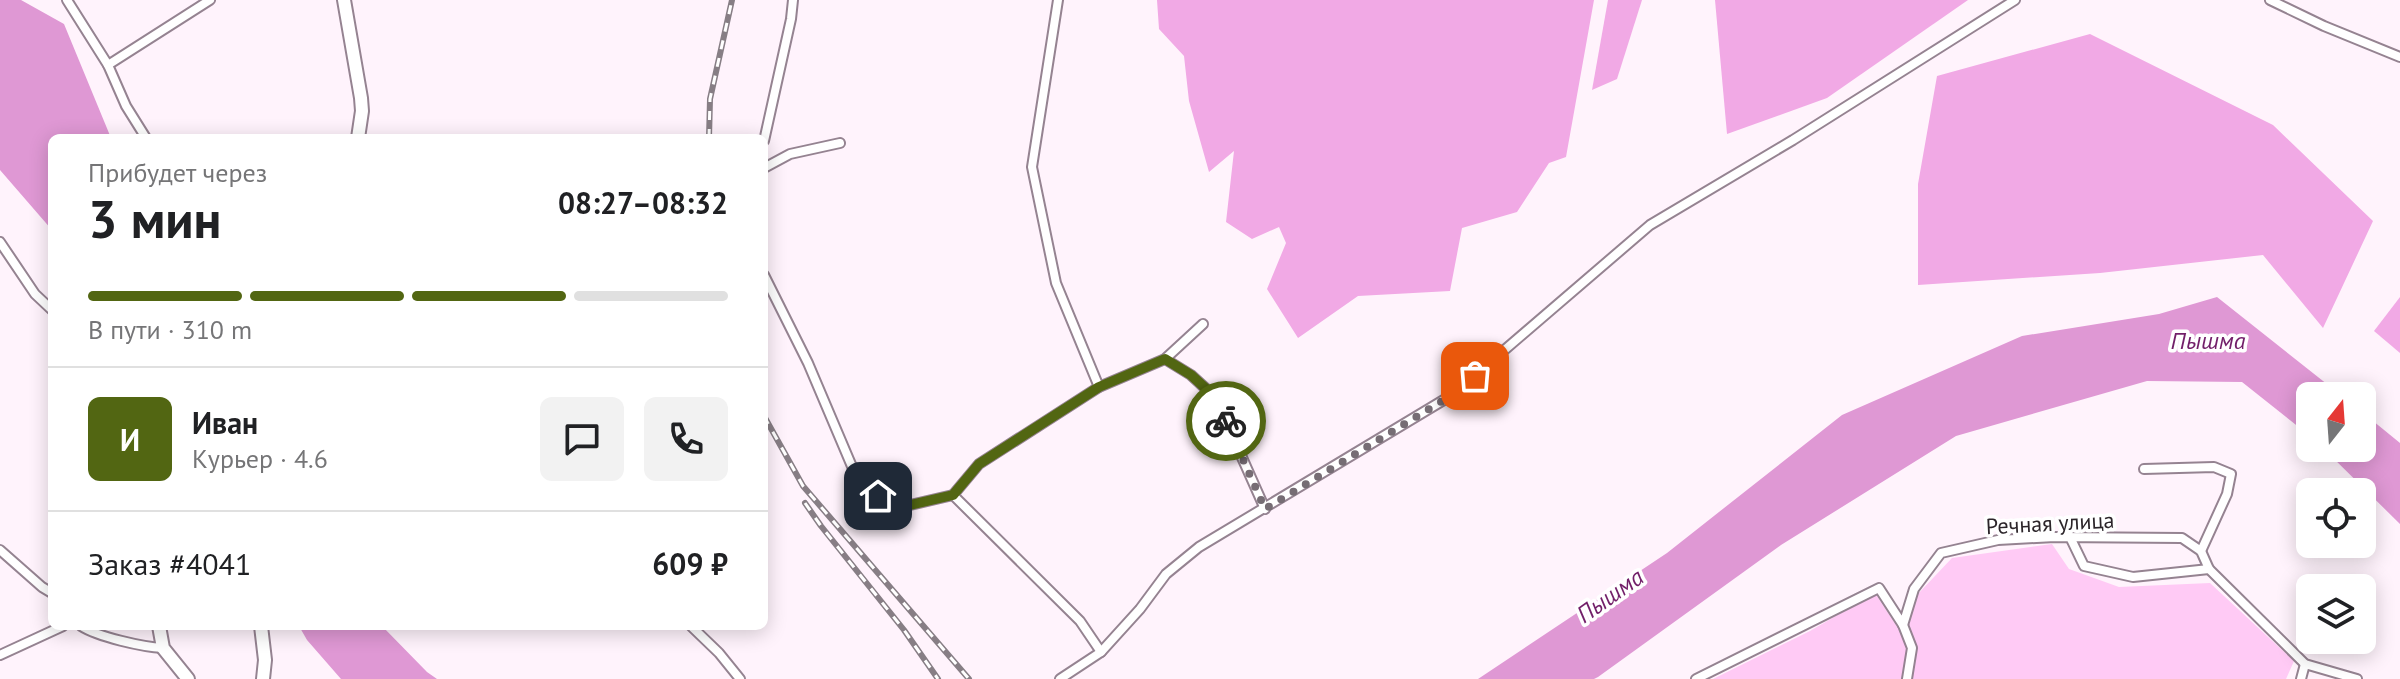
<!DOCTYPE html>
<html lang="ru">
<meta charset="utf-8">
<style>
:root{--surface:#fff;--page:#f2f2f2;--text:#202124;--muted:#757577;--line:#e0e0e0;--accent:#526612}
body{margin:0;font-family:"PT Sans",sans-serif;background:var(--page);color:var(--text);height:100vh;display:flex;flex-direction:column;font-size:30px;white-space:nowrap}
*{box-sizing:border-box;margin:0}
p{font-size:26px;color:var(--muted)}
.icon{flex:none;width:44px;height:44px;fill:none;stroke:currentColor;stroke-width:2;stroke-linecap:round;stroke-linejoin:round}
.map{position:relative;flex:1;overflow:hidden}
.drawer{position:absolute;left:48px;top:134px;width:720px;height:496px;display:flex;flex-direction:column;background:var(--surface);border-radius:12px;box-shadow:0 4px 20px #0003}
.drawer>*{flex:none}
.needle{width:52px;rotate:17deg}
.tools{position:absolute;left:2296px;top:382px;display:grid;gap:16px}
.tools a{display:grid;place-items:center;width:80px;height:80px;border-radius:12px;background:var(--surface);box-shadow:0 4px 20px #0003;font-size:40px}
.pin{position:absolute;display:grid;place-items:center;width:68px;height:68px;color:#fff;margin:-34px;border-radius:16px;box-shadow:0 4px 12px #0006}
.courier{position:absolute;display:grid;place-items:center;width:80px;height:80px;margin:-40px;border:6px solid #526612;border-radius:50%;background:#fff;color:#222;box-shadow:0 2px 10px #0007}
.headline em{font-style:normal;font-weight:700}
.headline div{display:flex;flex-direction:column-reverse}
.headline{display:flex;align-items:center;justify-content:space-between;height:136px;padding:0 40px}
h1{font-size:52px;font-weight:700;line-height:60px}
.bar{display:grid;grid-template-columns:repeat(4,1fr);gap:12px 8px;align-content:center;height:96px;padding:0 40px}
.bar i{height:10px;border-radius:6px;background:var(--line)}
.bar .on{background:var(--accent)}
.bar p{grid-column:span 4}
.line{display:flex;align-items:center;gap:20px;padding:0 40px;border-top:2px solid var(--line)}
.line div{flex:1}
.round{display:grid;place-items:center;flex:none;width:84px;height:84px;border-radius:12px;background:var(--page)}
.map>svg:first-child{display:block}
.green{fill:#ffcaf5}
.forest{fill:#f1a9e5}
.water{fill:#df98d4}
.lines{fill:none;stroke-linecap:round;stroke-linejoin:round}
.minor-casing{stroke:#958391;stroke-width:12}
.secondary-casing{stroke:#958391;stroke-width:16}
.minor{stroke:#fff;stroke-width:8}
.secondary{stroke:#fff;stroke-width:12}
.rail-casing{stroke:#877e85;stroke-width:6}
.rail{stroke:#fff;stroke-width:3;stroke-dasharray:9;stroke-linecap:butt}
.done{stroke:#766d74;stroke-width:8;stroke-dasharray:0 14.4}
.route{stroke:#526612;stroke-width:10}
.labels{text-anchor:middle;stroke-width:7;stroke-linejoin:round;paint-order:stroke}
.street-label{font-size:22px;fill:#2c252a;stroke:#fff}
.water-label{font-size:24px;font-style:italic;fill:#721f69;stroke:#fff}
</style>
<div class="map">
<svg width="2400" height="679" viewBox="0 0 2400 679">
<rect width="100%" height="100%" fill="#fff3fc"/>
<path class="green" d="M2052 544 2069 569 2119 587 2210 583 2294 661 2286 679H1713L1810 631 1875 593 1904 637 1916 596 1952 558Z"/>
<g class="forest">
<path d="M1157 0H1594L1566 157 1549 163 1517 212 1462 228 1450 291 1358 296 1298 338 1267 289 1286 243 1279 227 1252 239 1226 222 1234 151 1209 172 1189 101 1184 56 1159 29Z"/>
<path d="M1608 0H1642L1617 79 1592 90Z"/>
<path d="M1715 0H1968L1827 98 1727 134Z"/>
<path d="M2090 34 2273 125 2373 221 2323 328 2263 255 2100 273 1918 285V184L1937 76Z"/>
<path d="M2400 297V353L2374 331Z"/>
</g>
<g class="water">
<path d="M0 0H21L64 24 111 138H52V230L0 170Z"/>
<path d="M2217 297 2342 396H2310V436L2242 382 2147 381 1956 436 1781 545 1598 677 1594 679H1478L1667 553 1842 415 2022 336 2159 314Z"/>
<path d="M2362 412 2400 443V524L2323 448H2362Z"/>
<path d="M299 626H382L427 672 437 679H341L307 640Z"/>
</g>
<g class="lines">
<defs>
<g id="minor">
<path d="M67 0 108 65 126 106 146 138"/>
<path d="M1058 0 1032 167 1056 283 1099 387"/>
<path d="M2270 0 2324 26 2400 57"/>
<path d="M108 65 210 0"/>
<path d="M764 141 791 19 793 0"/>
<path d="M764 168 790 154 840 143"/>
<path d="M0 242 35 294 52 310"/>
<path d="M764 275 808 363 856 476 878 496 910 505 953 495 1080 621 1101 652"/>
<path d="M1165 359 1191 375 1215 397 1265 509"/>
<path d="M2144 469 2214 467 2231 474 2227 494 2201 551"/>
<path d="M953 495 979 464 1099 387 1165 359 1203 324"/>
<path d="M2070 537 2084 566 2133 577 2209 569"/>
<path d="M0 550 42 587 52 593"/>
<path d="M1903 625 1912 648 1907 679"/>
<path d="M81 626C98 637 143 647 163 648"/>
<path d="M691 626 719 653 740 679"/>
<path d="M0 655 63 626"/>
<path d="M1060 679 1101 652 1140 609 1166 574 1199 547 1452 395 1650 225 1793 140 2015 0"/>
<path d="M1696 679 1879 588 1903 625 1914 589 1941 553 1998 540 2055 537 2182 538 2201 551 2209 569 2305 664 2357 679"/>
<path d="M2301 679 2305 664"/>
</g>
<g id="secondary">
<path d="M344 0 361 98 362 111 358 138"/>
<path d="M159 626 163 648 188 679"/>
<path d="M261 626 265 660 263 679"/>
</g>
</defs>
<use href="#minor" class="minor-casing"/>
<use href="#secondary" class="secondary-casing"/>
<use href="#minor" class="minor"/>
<use href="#secondary" class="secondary"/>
<defs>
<g id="rail">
<path d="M709 138 710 99 732 0"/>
<path d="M764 416 803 486 969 679"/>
<path d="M805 503 821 526 904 630 938 679"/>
</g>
</defs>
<use href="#rail" class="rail-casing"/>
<use href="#rail" class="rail"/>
</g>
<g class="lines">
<path class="done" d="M1226 421 1265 509 1452 395 1475 376"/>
<path class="route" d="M878 496 910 505 953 495 979 464 1099 387 1165 359 1191 375 1215 397 1226 421"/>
</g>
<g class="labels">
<g class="street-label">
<text transform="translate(2050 523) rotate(-3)" y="8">Речная улица</text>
</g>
<g class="water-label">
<text x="2208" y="349">Пышма</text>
<text transform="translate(1610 596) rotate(-35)" y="8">Пышма</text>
</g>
</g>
</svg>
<div class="tools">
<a><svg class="needle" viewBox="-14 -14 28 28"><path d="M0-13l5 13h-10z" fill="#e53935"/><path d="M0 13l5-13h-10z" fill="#757577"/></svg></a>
<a><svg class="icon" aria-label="locate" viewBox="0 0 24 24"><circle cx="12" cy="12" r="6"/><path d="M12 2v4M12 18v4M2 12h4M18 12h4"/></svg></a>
<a><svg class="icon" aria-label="layers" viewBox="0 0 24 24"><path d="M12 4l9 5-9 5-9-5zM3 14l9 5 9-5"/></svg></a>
</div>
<div class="pin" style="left:1475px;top:376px;background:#ea580c"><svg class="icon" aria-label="bag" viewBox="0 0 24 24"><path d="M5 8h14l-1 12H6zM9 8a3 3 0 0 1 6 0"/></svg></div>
<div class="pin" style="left:878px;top:496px;background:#1f2937"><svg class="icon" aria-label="home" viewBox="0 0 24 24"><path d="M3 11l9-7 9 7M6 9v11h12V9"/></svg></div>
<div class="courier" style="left:1226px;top:421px"><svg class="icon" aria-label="bike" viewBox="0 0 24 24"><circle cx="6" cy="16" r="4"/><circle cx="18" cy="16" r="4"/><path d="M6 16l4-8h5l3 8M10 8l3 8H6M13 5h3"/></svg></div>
<section class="drawer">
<div class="headline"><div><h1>3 мин</h1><p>Прибудет через</p></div><em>08:27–08:32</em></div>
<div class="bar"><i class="on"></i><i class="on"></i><i class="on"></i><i></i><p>В пути · 310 m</p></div>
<div class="line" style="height:144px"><b class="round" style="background:var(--accent);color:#fff">И</b><div><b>Иван</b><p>Курьер · 4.6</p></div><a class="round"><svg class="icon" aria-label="chat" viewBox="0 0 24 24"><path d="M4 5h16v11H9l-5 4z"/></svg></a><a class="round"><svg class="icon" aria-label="phone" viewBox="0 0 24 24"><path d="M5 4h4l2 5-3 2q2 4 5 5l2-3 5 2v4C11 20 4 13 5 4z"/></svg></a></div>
<div class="line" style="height:104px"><div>Заказ #4041</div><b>609 ₽</b></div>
</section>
</div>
